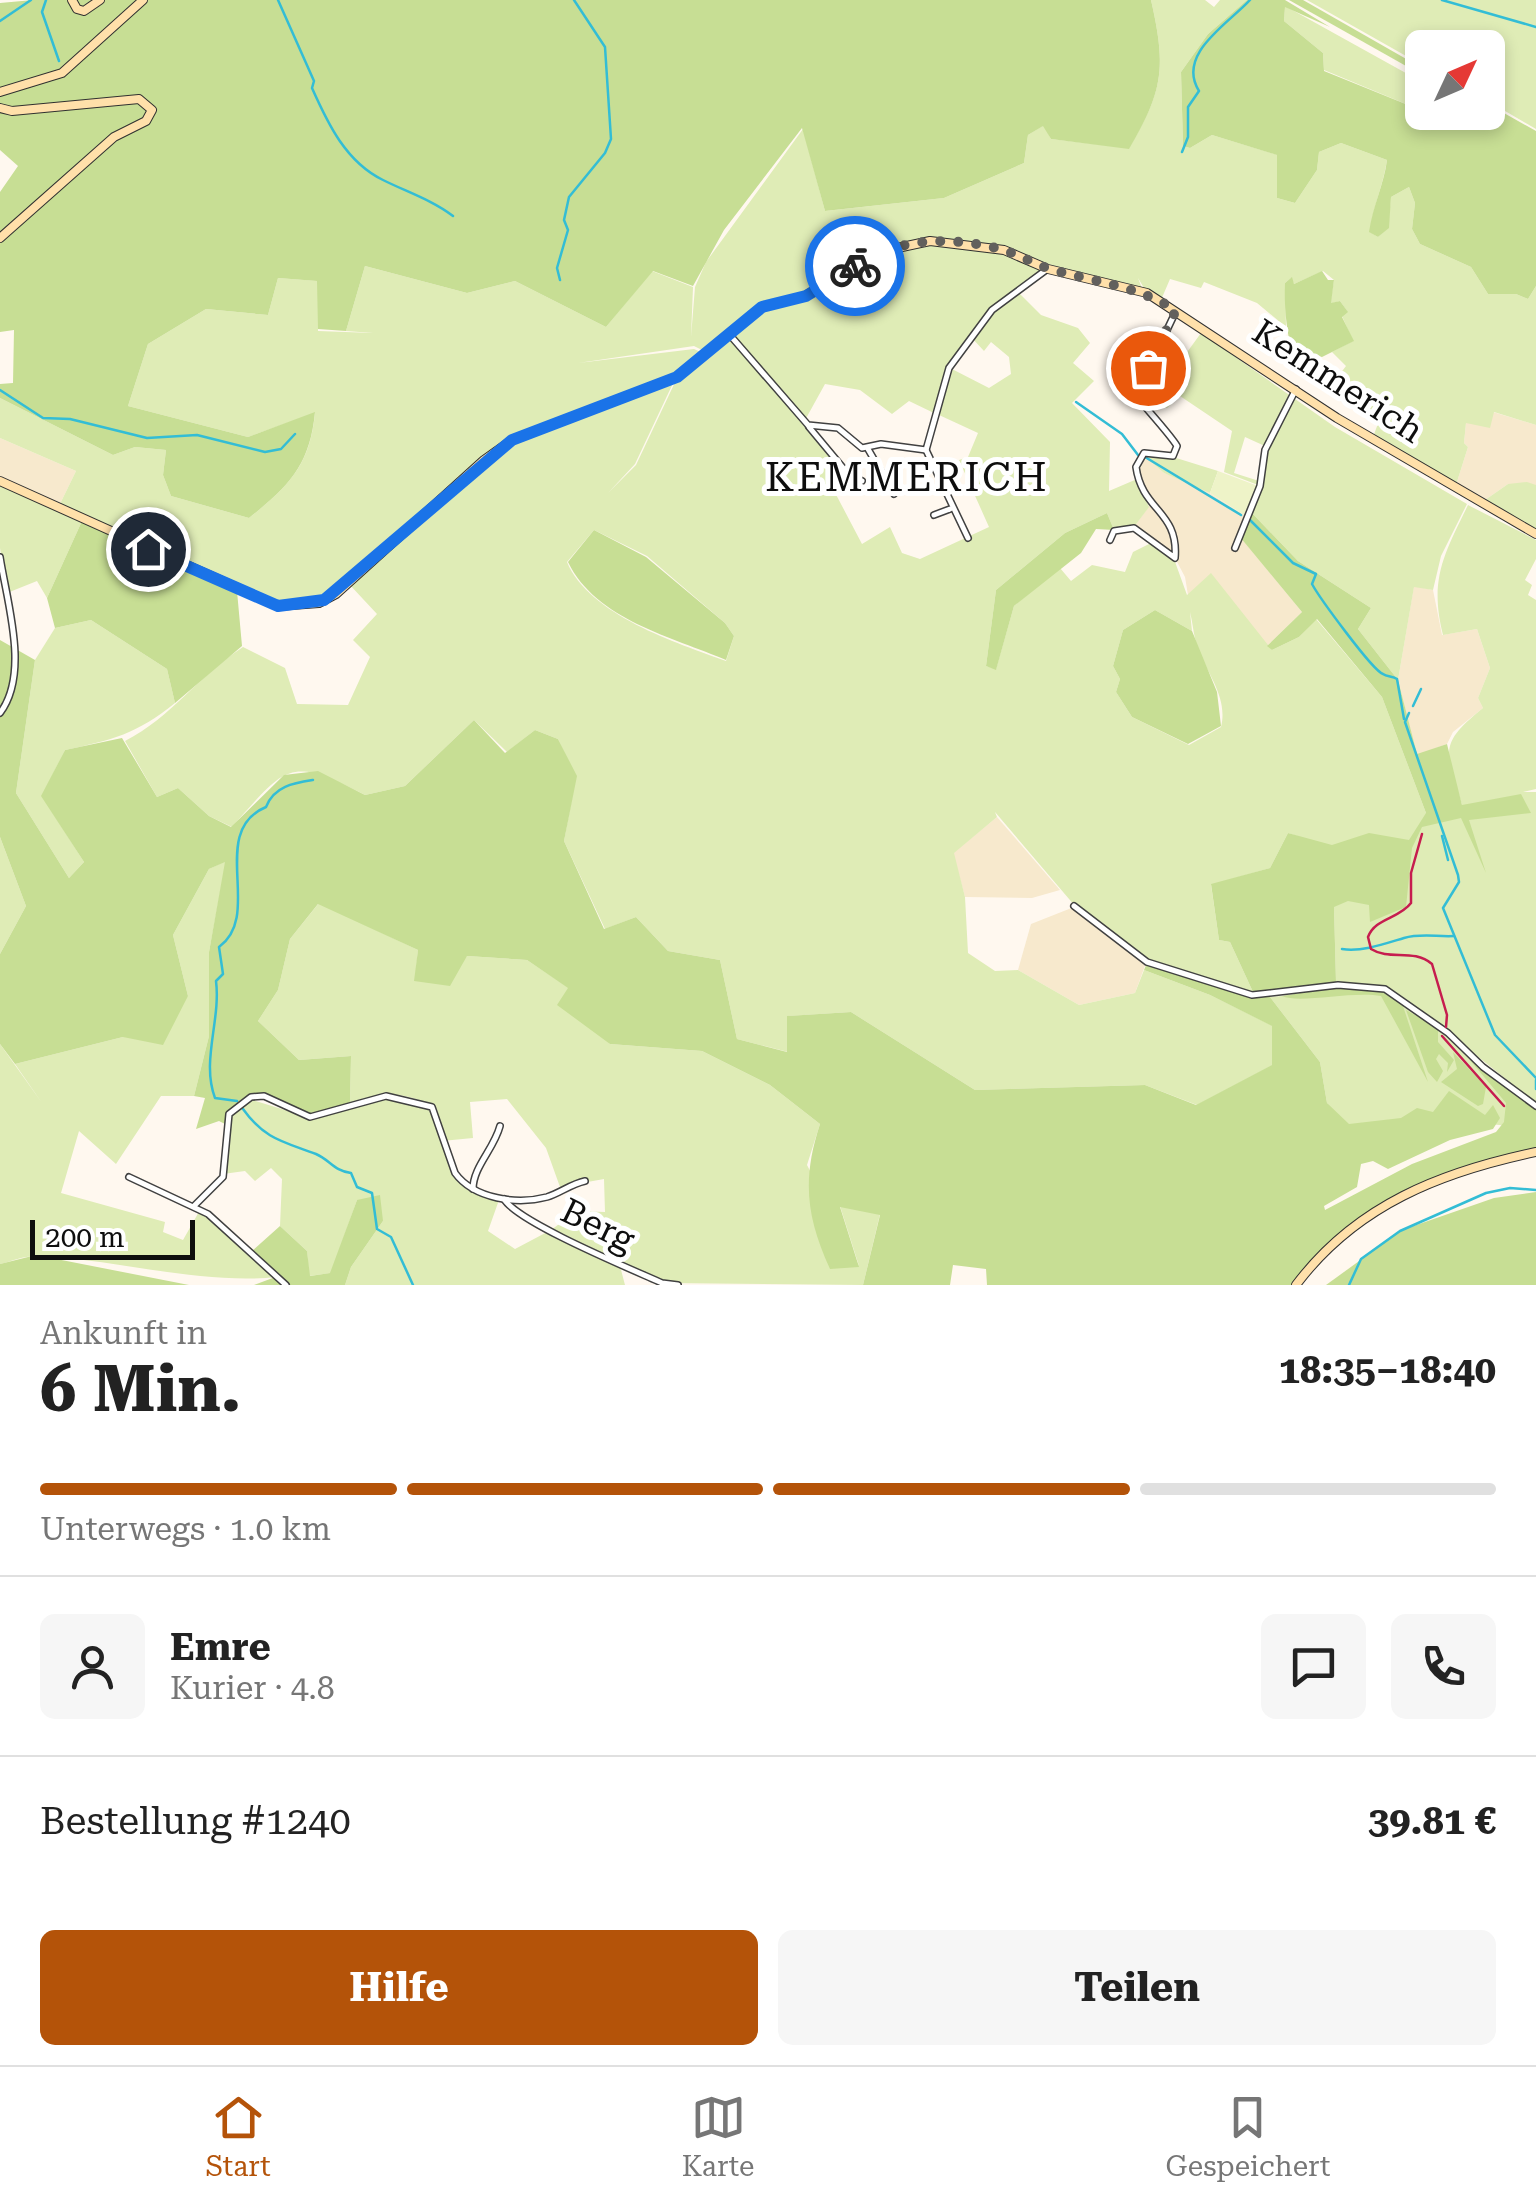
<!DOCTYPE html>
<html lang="de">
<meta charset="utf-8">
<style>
:root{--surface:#fff;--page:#f6f6f6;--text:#222;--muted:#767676;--line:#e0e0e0;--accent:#b45309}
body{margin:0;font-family:"Roboto Serif",serif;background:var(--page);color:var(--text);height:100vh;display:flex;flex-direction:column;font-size:38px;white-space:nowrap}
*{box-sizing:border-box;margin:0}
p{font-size:32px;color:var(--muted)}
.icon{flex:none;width:55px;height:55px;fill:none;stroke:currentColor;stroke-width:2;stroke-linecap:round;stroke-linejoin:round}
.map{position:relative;height:1285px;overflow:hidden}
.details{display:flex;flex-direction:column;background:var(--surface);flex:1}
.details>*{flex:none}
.needle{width:65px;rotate:46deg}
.buttons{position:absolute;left:1405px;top:30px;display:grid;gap:20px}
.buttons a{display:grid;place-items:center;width:100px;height:100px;border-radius:15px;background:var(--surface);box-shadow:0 5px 15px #0003;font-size:50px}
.scale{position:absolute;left:30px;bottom:25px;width:165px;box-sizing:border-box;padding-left:10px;border:5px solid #0e0e0e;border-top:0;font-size:28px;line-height:35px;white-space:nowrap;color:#0e0e0e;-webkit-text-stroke:8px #fff;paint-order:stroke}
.pin{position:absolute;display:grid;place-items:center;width:85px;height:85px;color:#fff;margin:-42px;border:5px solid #fff;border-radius:50%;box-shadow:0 2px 10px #0007}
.courier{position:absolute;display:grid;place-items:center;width:100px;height:100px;margin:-50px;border:8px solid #1a73e8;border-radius:50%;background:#fff;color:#222;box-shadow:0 2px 12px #0007}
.head em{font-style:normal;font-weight:700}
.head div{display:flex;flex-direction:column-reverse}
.head{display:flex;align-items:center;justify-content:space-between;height:170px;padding:0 40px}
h1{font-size:65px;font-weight:700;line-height:75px}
.bar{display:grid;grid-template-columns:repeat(4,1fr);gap:15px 10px;align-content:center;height:120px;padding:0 40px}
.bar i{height:12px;border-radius:8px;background:var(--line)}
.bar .selected{background:var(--accent)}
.bar p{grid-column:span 4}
.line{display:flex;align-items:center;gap:25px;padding:0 40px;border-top:2px solid var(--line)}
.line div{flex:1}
.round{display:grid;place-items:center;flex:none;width:105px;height:105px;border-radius:15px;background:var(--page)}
.action{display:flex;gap:20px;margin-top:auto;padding:20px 40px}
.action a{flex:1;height:115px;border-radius:15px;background:var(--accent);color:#fff;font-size:40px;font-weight:700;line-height:115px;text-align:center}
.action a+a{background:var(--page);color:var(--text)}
.tab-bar{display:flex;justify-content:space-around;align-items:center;height:140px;border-top:2px solid var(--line);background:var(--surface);font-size:28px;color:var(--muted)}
.tab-bar a{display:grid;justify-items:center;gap:5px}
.tab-bar .selected{color:var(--accent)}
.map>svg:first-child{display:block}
.farmland{fill:#f7e9cd}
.green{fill:#dfecb6;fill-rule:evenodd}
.forest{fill:#c7de94}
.pitch{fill:#eef3c8}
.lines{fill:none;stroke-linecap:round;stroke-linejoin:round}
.stream{stroke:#33bdd5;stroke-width:2.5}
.street-casing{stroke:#414141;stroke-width:8}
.secondary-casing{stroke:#303030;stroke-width:10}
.street{stroke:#fff;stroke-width:5}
.secondary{stroke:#ffe0aa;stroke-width:8}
.rail{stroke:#c61d4f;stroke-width:2.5}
.done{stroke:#62605d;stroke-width:10;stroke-dasharray:0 18}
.route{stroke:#1a73e8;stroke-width:12}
.labels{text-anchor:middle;stroke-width:10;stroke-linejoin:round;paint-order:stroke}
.street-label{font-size:35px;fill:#0e0e0e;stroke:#fff}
.quarter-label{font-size:40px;letter-spacing:2.5px;fill:#0e0e0e;stroke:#fff}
</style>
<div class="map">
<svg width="1536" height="1285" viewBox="0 0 1536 1285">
<rect width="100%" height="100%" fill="#fff8ef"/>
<g class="farmland">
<path d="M1493 412 1536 425V485L1508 484 1485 500 1456 485 1468 447 1464 443 1466 423Z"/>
<path d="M0 438 76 471 59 506 0 480Z"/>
<path d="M1143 455 1164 473 1194 483 1244 515 1238 534 1302 612 1267 646 1211 574 1188 595 1185 577 1175 558 1134 527 1149 506 1138 467Z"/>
<path d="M1414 586 1433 590 1442 635 1477 629 1490 668 1478 698 1483 708 1453 732 1447 744 1417 755 1398 680Z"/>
<path d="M997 817 1060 890 1032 898 965 897 953 853Z"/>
<path d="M1074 907 1146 963 1135 993 1079 1005 1018 970 1031 924Z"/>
</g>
<g class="green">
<path d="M1151 0H1205L1214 7 1220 0H1247L1208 34 1181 72 1183 146 1190 148 1212 135 1278 155 1277 198 1295 203 1317 170 1319 152 1341 143 1387 160C1383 186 1373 206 1370 232L1378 237 1388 228 1391 197 1409 187 1415 203 1412 229 1420 244 1471 267 1488 294H1516L1528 299 1536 286V425L1494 412 1490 428 1466 423 1464 443 1468 447 1456 485 1373 437 1379 421 1370 414 1364 417 1327 391 1346 366 1332 352 1353 341 1342 316 1347 311 1340 301 1330 304 1334 280 1323 271 1294 284 1291 278 1285 283 1286 327 1257 303 1204 282 1201 288 1170 279 1161 300 1147 293 1138 278 1143 291 1027 258 1044 270C991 302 944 351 936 414L909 401 892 414 860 390 825 384 804 422 848 475 831 485 862 544 890 527 902 553 920 559 989 527 959 460 968 457 978 433 939 415 942 385 950 368 989 388 1011 374 1009 357 991 342 984 351 971 337 1016 290 1041 315 1078 328 1090 343 1073 363 1094 381 1072 403 1110 442 1109 491 1137 479 1149 507 1134 527 1114 530 1107 513 1065 533 996 590 986 666 996 669 1014 606 1060 568 1071 581 1092 565 1125 572 1133 552 1151 543 1174 559 1187 595 1211 573 1272 650 1299 637 1316 619 1382 697 1426 813 1462 805C1447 751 1436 746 1483 708L1478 698 1490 668 1477 629 1443 635C1429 580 1444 554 1468 505L1536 540V559L1525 580 1532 585 1528 595 1536 600V789L1523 792H1536V1103L1403 997 1386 987 1336 982 1334 907 1312 841 1288 833 1270 868 1211 885 1219 940 1230 942 1253 992 1148 961 1075 906 995 812 997 817 954 853 965 897 968 953 995 971 1018 970 1079 1005 1135 993 1144 970 1210 995 1273 1026V1065L1197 1105 1145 1085 975 1090 851 1012 788 1016V1052L737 1039 720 960 668 951 636 917 605 929 564 841 576 776 558 739 535 730 507 752 474 720 405 786 365 795C289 756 287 765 232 827L209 816 178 788 157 797 125 741C172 717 199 675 243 647L285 668 297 704 348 705 370 657 353 640 377 614 349 584 485 461 512 442 675 379 635 464 608 493 636 465 677 378 728 336 773 384 730 334C765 302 783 310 820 291 848 276 869 253 902 247 924 242 951 247 971 243 901 226 875 259 819 287 802 296 784 296 767 303 743 313 725 335 708 353L694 346 578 363 694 349 705 354 676 374 511 440 483 458 335 592 301 605H277L59 506 76 471 0 438V398L113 455 135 447 166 450 163 475 171 496 249 518C289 486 310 465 315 413L248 437 128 406 148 344 206 309 268 315 278 278 318 281V331L373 333 346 331 365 266 467 293 515 281 606 327 652 271 693 287 691 337 695 287 706 262 803 129 825 211 944 198 1024 163 1028 135 1044 125 1051 139 1129 148C1164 90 1166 66 1151 0ZM594 530 647 556 725 623 734 636 726 661C677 643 589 615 567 562ZM1155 610 1192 631 1190 612C1193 624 1194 640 1199 651 1209 676 1228 699 1221 727L1189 745 1132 717 1116 692 1120 679 1113 666 1123 630Z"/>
<path d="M1307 0H1536V129L1488 101V48H1422V65Z"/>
<path d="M1285 6 1422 82V103L1413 107 1324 70 1323 53 1284 21Z"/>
<path d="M1201 333 1335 427 1467 504 1441 556 1433 590 1414 587 1398 680 1358 629 1371 608 1298 561 1251 512 1262 487 1267 447 1245 437 1234 473 1259 481 1258 485 1224 472 1232 431 1180 396 1167 408 1155 403 1152 407 1136 396 1133 387 1152 370 1164 384Z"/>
<path d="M1143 455 1173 457 1218 471 1210 493 1164 473Z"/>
<path d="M0 482 82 521 47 598 37 581 7 593 0 548Z"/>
<path d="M1527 482 1536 485V530L1485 500 1508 484Z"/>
<path d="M91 620 167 669 175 703C137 734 112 740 65 750L42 796 84 862 69 878 16 793 35 660 55 628Z"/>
<path d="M0 837 26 906 0 954Z"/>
<path d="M226 861 209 952V1036L194 1096H161L116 1164 79 1131 61 1193 165 1222 163 1232 183 1240 200 1210 277 1277C201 1285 115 1259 38 1256 26 1255 12 1261 0 1264V1044L42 1103 15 1064 123 1037 188 996 173 935 209 869Z"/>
<path d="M319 903 418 950 415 981 467 956 527 960 569 988 610 1044 702 1051 770 1085 820 1124 807 1165 859 1266 840 1206 880 1214 863 1285 665 1283 551 1230 577 1211 605 1212 604 1179 560 1187 546 1148 507 1099 470 1102 473 1138 442 1141 437 1109C409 1091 380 1091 350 1103L351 1056 299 1060 258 1021 278 990 290 939Z"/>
<path d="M1365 989 1401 1000 1530 1104 1508 1126 1428 1117 1373 1127 1342 1125 1327 1103 1320 1062 1270 997Z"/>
<path d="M390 1097 435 1111C446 1156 449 1186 499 1200L488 1231 515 1249 549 1231 620 1266 625 1285H345L351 1267 383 1221 357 1200 331 1273 309 1276 307 1251 280 1226 282 1179 271 1168 255 1181 245 1171 223 1174 229 1117 252 1100 311 1118Z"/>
</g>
<g class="forest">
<path d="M33 0H1151C1166 66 1164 90 1129 149L1051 139 1043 126 1028 135 1024 163 944 198 825 211 802 128 724 230 693 286 653 271 606 327 515 281 467 293 365 266 346 331 318 329 317 281 278 278 268 315 206 309 148 344 128 406 248 437 315 412C310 465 289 486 249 518L171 496 163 475 166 450 135 447 113 455 0 398V384L13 383 14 330 0 332V192L18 166 0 150V3Z"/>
<path d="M1247 0H1285L1330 27 1285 7 1284 21 1323 53 1324 71 1413 107 1422 103V112H1488V104L1536 131V286L1528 299 1516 294H1488L1471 267 1420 244 1412 229 1415 203 1409 187 1391 197 1389 228 1378 237 1369 232C1373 205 1384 184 1387 160L1341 143 1319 152 1317 170 1295 203 1277 198V155L1212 135 1190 148 1183 146 1181 72 1208 34Z"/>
<path d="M1289 0H1303L1422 68V75Z"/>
<path d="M1322 271 1328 280H1334L1331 303 1340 301 1348 312 1342 317 1354 341 1322 357 1291 349C1286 326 1284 305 1285 283L1292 277 1294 284Z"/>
<path d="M1251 512 1298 561 1371 608 1358 629 1398 680 1417 754 1447 744 1462 805 1521 794 1531 813 1469 820 1486 873 1461 818 1422 827 1412 848 1406 907 1370 922 1369 905 1348 901 1334 907 1336 982 1253 992 1230 942 1219 940 1211 884 1270 868 1288 833 1332 845 1369 833 1409 840 1426 813 1382 697 1317 619 1299 637 1272 650 1267 646 1302 612 1240 537Z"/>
<path d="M1107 513 1114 530 1096 529 1081 553 1014 606 996 670 986 666 996 590 1065 533Z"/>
<path d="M82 521 237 591 242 646 175 703 167 669 91 620 55 628 47 598Z"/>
<path d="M594 530 646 557 725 623 734 636 726 660C673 637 596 620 568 562Z"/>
<path d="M1155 610 1192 631 1217 692 1221 726 1188 744 1132 717 1116 692 1120 679 1113 666 1123 630Z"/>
<path d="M0 640 35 660 16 793 69 878 84 862 41 796 65 750 122 738 157 797 178 788 209 816 231 827 284 775 318 771 365 795 405 786 474 720 505 753 535 730 558 739 577 776 564 841 604 929 636 917 668 951 720 960 737 1039 787 1052V1016L851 1012 975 1090 1145 1085 1196 1105 1272 1065V1026L1210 995 1144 970 1147 963 1244 995 1270 997 1320 1062 1327 1103 1349 1124 1401 1118 1417 1108 1433 1112 1449 1091 1485 1115 1493 1105 1500 1118 1493 1129 1450 1140 1388 1169 1373 1161 1361 1164 1357 1187 1324 1206 1325 1210 1412 1164 1496 1132 1504 1122 1506 1103 1469 1059 1536 1109V1148C1443 1168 1348 1202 1294 1285H987L986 1269 953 1265 950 1285H863L880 1215 840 1207 859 1267 830 1269C806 1216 802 1179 820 1124L770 1085 702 1051 610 1044 557 1005 568 988 527 960 467 956 450 986 414 981 418 950 318 904 290 939 278 990 258 1021 299 1060 351 1056 350 1103 311 1116 264 1095 239 1102 225 1124 219 1121 196 1129 205 1098 194 1096 209 1036V952L225 862 209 869 173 935 188 996 163 1045 123 1037 15 1064 0 1044V954L26 906 0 837Z"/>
<path d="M1337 987 1384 991 1401 1000 1428 1082 1381 996C1351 991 1299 1004 1282 996Z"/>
<path d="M1406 1010 1438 1028V1042L1454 1060 1447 1072 1448 1063 1439 1054 1436 1059 1443 1071 1437 1082 1428 1072Z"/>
<path d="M1453 1052 1486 1087 1483 1104 1478 1106 1441 1082 1457 1069Z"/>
<path d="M1536 1192V1285H1326L1402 1230 1494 1198Z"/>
<path d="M380 1195 383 1221 351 1267 345 1285H254L278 1276 252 1251 280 1226 307 1251 310 1276 330 1273 357 1200Z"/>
<path d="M36 1255 189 1285H0V1264Z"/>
</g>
<path class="pitch" d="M1218 471 1258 486 1244 515 1210 493Z"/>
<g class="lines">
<g class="stream">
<path d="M46 0 42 12 59 61"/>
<path d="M278 0 314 81 312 88C328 124 346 162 383 180 407 192 432 200 453 216"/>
<path d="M1442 0 1536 27"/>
<path d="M0 21 31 0"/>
<path d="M1182 152 1188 137V107L1199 91C1176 54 1228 24 1250 0"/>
<path d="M560 280 557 268 568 230 564 220 569 197 605 153 611 139 605 47 574 0"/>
<path d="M0 390 43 418 70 419 147 438 197 435 265 452 281 449 295 434"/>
<path d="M1076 402 1122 434 1138 455"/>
<path d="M1145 457 1241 515"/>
<path d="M1250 520 1293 563 1316 574 1312 584C1319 597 1372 670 1383 674 1387 677 1393 676 1397 679L1404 719"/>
<path d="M1413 706 1421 689"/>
<path d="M1409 713 1405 722 1458 875 1459 882 1443 908 1495 1035 1536 1078"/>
<path d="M1442 836 1448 860"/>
<path d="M1342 949C1362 952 1384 944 1404 938 1421 933 1437 937 1454 936"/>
<path d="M1536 1080V1089"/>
<path d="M237 1101 215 1098C201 1061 221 1020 216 981L223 974 219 947C264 915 207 832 266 807 274 786 294 783 313 780"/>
<path d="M243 1109C265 1140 285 1142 316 1154 330 1160 334 1171 351 1173L357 1187 372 1193 377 1229 391 1237 413 1285"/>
<path d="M1349 1285 1361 1259 1400 1231 1486 1193 1510 1188 1536 1190"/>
</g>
<defs>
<g id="street">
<path d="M729 334 808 425 838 428 862 448 881 444 926 450 949 368 992 310 1046 270"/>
<path d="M809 427 849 475 862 481"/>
<path d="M868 449 894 494"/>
<path d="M926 450 968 538"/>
<path d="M934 515 950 509"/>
<path d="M1110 540 1114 531 1134 528 1175 558C1179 511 1142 511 1136 467L1144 453 1173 456 1177 446C1168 431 1132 394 1130 387L1149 368 1175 313"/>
<path d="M1235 548 1260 486 1265 450 1296 389"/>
<path d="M0 557C7 603 30 673 0 713"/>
<path d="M1074 906 1147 962 1252 995 1338 985 1385 989 1448 1033 1483 1067 1536 1106"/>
<path d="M129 1177 208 1214 286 1285"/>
<path d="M473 1189C473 1167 494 1149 500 1126"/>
<path d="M504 1199C517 1222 631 1269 662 1283L678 1285"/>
<path d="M194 1206 223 1177 229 1114 251 1097 264 1096 310 1117 386 1096 432 1107 455 1173C474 1199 517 1205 547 1197 560 1193 571 1184 585 1181"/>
</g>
<g id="secondary">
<path d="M72 0 77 9 84 11 100 0"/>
<path d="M0 92 62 73 143 0"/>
<path d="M0 108 12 111 139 99 152 110 146 121 114 137 0 238"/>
<path d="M0 481 278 606 319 603 336 594 484 460 512 440 677 377 762 307 805 296 879 252 930 241 1004 250 1048 269 1147 293 1337 418 1536 534"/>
<path d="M1296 1285C1356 1205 1441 1172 1536 1152"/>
</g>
</defs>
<use href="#street" class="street-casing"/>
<use href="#secondary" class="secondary-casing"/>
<use href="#street" class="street"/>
<use href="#secondary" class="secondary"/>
<g class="rail">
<path d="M1422 834 1411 873V903C1399 919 1375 918 1368 937L1371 949C1390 961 1413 948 1432 964L1447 1015 1446 1027"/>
<path d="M1442 1036 1504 1106"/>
</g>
</g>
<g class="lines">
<path class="done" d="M855 266C898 237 954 236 1003 250 1020 255 1036 265 1053 270 1100 283 1133 285 1176 310L1148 368"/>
<path class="route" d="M148 549 278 606 324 600 512 440 677 377 762 307 806 296 855 266"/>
</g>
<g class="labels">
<g class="street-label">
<text transform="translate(1338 381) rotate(33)" y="12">Kemmerich</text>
<text transform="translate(598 1225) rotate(26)" y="12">Berg</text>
</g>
<g class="quarter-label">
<text x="907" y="491">KEMMERICH</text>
</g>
</g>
</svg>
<div class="buttons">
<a><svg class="needle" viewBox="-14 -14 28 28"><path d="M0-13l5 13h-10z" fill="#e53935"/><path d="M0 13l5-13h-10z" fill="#767676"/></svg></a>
</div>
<div class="scale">200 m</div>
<div class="pin" style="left:1148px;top:368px;background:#ea580c"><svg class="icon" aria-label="bag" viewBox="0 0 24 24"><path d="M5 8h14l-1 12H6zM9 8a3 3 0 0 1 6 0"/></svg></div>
<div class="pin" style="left:148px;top:549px;background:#1f2937"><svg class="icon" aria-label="home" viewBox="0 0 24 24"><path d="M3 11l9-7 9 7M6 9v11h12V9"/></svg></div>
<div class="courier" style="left:855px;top:266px"><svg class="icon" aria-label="bike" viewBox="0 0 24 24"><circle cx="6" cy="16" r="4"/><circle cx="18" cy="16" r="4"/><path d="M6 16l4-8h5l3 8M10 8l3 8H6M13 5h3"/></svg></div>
</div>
<section class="details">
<div class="head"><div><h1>6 Min.</h1><p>Ankunft in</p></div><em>18:35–18:40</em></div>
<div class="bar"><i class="selected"></i><i class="selected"></i><i class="selected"></i><i></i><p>Unterwegs · 1.0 km</p></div>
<div class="line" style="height:180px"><a class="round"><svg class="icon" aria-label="person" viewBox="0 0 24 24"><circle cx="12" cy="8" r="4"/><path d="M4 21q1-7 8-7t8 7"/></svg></a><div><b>Emre</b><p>Kurier · 4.8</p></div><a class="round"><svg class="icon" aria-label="chat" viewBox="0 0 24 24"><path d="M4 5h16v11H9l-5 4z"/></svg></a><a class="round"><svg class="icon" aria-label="phone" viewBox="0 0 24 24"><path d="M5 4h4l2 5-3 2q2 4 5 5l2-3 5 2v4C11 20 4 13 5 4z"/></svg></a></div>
<div class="line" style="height:130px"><div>Bestellung #1240</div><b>39.81 €</b></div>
<div class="action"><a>Hilfe</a><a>Teilen</a></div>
</section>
<nav class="tab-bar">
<a class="selected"><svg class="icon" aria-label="home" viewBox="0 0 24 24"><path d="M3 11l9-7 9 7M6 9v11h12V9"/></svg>Start</a>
<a><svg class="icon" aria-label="map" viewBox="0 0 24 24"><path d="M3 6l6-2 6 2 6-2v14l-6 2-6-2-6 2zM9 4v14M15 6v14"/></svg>Karte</a>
<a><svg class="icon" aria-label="saved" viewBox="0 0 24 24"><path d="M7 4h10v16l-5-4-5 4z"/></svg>Gespeichert</a>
</nav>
